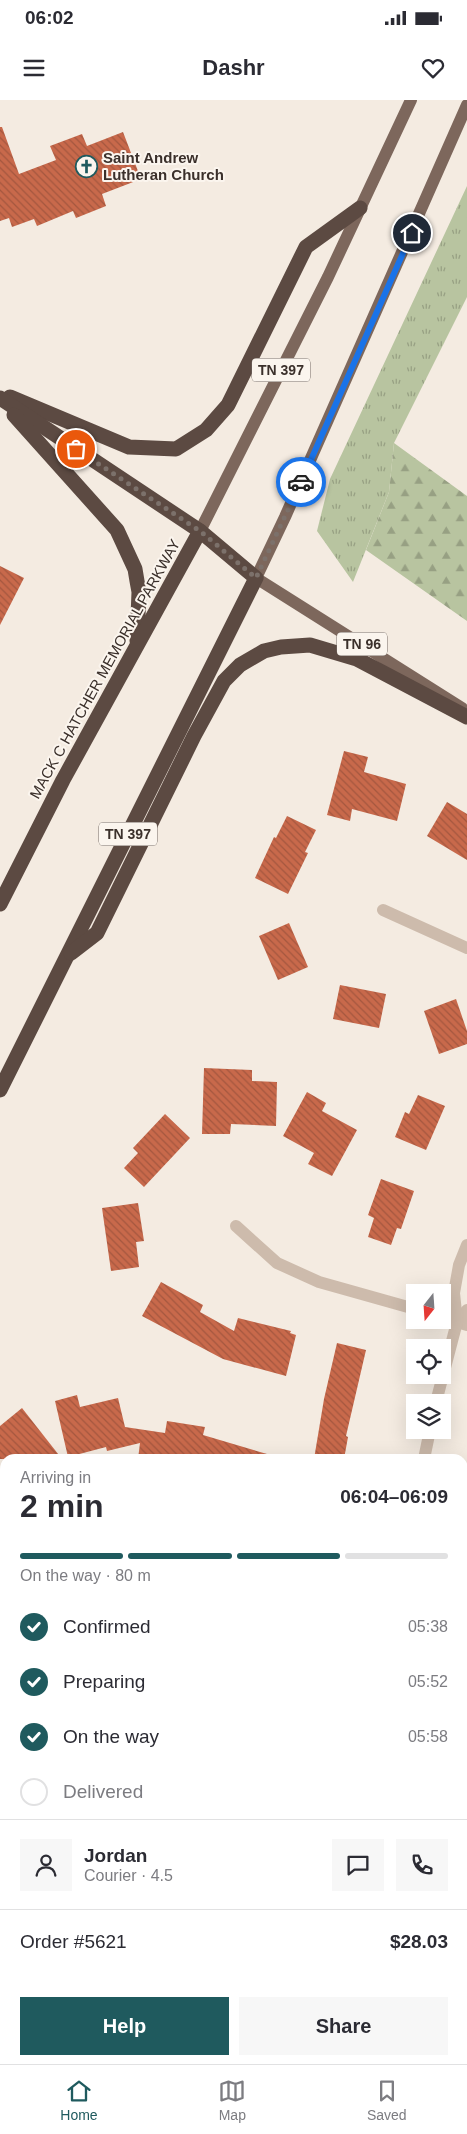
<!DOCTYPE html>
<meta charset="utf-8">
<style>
:root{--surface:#fff;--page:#f7f7f7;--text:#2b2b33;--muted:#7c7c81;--line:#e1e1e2;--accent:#1f5a5e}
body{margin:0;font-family:Arial,sans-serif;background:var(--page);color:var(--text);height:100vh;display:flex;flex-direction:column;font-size:19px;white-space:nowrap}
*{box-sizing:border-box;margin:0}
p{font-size:16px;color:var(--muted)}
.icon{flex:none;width:28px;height:28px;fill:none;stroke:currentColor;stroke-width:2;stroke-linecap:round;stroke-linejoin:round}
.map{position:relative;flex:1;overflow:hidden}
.sheet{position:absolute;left:0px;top:1354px;width:468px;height:611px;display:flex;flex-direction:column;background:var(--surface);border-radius:15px 15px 0 0;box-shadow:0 5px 20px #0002}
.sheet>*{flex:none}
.needle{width:32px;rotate:197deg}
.tools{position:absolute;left:406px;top:1184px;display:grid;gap:10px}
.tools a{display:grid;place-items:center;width:45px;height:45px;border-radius:0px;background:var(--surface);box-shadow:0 5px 20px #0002;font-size:25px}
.pin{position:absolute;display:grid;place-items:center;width:42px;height:42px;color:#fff;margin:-21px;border:2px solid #fff;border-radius:50%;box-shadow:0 1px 5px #0007}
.courier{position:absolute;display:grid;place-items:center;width:50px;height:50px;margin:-25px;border:4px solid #1a73e8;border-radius:50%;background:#fff;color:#222;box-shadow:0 1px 6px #0007}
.headline em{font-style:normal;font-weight:600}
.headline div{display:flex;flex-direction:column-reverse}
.headline{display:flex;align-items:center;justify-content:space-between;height:85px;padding:0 20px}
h1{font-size:32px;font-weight:600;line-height:38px}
.bar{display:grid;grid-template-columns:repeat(4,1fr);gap:8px 5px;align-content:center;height:60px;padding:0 20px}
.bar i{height:6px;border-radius:4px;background:var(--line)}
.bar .on{background:var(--accent)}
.bar p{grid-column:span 4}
.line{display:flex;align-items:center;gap:12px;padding:0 20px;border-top:1px solid var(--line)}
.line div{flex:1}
.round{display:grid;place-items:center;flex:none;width:52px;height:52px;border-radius:0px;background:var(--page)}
ol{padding:0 20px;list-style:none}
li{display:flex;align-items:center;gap:15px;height:55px}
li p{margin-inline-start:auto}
li .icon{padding:5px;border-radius:50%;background:var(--accent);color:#fff;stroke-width:4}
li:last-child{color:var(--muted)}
li i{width:28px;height:28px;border:2px solid var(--line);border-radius:50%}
.primary-button{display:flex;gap:10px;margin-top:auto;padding:10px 20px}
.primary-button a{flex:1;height:58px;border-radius:0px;background:var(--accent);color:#fff;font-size:20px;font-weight:600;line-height:58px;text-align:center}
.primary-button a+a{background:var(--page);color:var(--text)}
.status{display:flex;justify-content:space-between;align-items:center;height:35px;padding:0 25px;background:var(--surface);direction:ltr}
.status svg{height:14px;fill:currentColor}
header{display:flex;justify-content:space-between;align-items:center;height:65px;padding:0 20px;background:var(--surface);font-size:22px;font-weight:600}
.menu{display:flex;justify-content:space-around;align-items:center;height:70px;border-top:1px solid var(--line);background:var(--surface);font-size:14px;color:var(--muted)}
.menu a{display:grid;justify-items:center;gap:2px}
.menu .on{color:var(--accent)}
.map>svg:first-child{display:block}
.grass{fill:url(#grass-tufts)}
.forest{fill:url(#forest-firs)}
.water{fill:url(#water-rules)}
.building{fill:url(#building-back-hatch)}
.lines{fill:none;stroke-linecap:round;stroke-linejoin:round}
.street{stroke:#cdbbac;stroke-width:12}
.primary{stroke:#7d675c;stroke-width:12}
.highway{stroke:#5c4a42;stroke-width:15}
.done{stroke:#7c716b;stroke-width:5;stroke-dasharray:0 9}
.route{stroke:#1a73e8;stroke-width:6}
.labels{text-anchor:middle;stroke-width:4;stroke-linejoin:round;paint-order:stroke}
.shield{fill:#fbf5ee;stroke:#756b66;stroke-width:1}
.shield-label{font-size:14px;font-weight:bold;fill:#3b302b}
.poi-label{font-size:15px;font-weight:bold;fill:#3b302b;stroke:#fbf5ee;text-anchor:start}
.street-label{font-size:15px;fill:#3b302b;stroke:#fbf5ee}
</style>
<div class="status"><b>06:02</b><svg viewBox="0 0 49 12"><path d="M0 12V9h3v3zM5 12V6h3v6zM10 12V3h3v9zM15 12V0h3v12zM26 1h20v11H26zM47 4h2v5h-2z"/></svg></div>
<header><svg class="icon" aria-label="menu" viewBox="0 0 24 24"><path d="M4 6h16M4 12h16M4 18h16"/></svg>Dashr<svg class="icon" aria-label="heart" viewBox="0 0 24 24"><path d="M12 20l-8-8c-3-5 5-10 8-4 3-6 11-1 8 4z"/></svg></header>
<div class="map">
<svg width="467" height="1964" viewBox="0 0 467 1964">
<defs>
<pattern id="grass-tufts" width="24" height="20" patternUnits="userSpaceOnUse" patternTransform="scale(1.25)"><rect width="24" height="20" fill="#b8c4a0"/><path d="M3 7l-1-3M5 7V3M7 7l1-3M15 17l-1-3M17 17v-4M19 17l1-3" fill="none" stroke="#97a083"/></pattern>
<pattern id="forest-firs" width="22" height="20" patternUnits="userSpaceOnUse" patternTransform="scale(1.25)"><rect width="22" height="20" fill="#b8c4a0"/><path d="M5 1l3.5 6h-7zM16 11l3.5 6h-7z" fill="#97a083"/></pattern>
<pattern id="water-rules" width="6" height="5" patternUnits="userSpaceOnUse" patternTransform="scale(1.25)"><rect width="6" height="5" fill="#7fb0b2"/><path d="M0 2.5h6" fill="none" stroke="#699091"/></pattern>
<pattern id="building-back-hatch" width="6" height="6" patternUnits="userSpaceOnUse" patternTransform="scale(1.25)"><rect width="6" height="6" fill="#c8694b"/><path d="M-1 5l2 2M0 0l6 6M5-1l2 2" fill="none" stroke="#a4573f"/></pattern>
</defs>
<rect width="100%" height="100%" fill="#f4ebe1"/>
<path class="grass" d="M467 86V197L394 343 389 392 353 482 317 431 330 379Z"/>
<path class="forest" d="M394 343 467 396V521L366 450 389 392Z"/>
<path class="water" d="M0 1839 5 1842V1886L0 1884Z"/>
<g class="building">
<path d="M0 27H2L19 74 56 60 50 46 82 34 87 46 123 32 141 79 102 94 106 106 76 118 73 111 37 126 34 119 12 127 9 118 0 121Z"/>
<path d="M0 466 24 478 0 525Z"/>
<path d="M344 651 368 657 364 672 406 684 397 721 352 709 350 721 327 715Z"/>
<path d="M447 702 467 714V760L427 736Z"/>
<path d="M287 716 316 730 305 752 308 753 288 794 255 778 274 737 276 738Z"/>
<path d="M289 823 308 867 278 880 259 836Z"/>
<path d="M340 885 386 894 379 928 333 919Z"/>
<path d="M456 899 467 931V944L439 954 424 911Z"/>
<path d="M204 968 252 970V981L277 982 276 1026 231 1024 230 1034H202Z"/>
<path d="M307 992 326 1003 322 1011 357 1030 332 1076 308 1064 314 1053 283 1036Z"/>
<path d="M418 995 445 1006 426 1050 395 1037 405 1012 409 1014Z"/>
<path d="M165 1014 190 1038 144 1087 124 1068 138 1053 133 1048Z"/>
<path d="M381 1079 414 1091 401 1129 397 1128 391 1145 368 1137 374 1118 368 1115Z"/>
<path d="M138 1103 144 1141 136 1142 139 1167 111 1171 102 1108Z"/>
<path d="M161 1182 203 1205 200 1212 234 1231 238 1218 291 1231 290 1233 296 1235 286 1276 223 1259 142 1216Z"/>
<path d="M337 1243 366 1250 346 1336 348 1337 344 1359H314L324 1299Z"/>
<path d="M77 1295 80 1307 118 1298 125 1327 165 1333 167 1321 205 1327 203 1335 267 1354 266 1359H138L140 1343 107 1351 106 1347 68 1357 55 1301Z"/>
<path d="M22 1308 62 1359H0V1326Z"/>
</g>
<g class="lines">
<g class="street">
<path d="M383 810 467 848"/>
<path d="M236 1126 277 1163 319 1182 415 1209"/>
<path d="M442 1217 467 1225"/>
<path d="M457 1222 467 1210"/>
<path d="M436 1302 457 1222 454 1193 459 1165 467 1145"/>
<path d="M424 1359 430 1330"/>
<path d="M258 1964 260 1960"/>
</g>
<g class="primary">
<path d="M200 431 328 177 411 0"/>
<path d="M462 608 256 478 285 417 467 5"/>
</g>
<g class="highway">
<path d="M10 297 129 347 176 349 206 330 228 305 306 147 360 108"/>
<path d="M0 298 200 431 256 478 0 990"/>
<path d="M14 315 117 430 135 469 137 481 139 492 137 541"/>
<path d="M0 804 63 680 200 431"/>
<path d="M71 853 97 833 194 636 224 581 240 565 264 551 281 547 310 545 357 559 467 617"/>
</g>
</g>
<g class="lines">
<path class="done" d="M76 349 200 431 256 478 301 382"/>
<path class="route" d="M301 382 412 133"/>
</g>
<defs>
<symbol id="church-ring" viewBox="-11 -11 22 22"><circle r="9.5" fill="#fbf5ee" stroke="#1f5a5e" stroke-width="1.5"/><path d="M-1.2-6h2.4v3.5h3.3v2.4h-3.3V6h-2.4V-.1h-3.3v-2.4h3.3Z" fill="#1f5a5e"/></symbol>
</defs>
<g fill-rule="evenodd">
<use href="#church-ring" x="74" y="54" width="25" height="25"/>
</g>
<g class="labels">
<g class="shield">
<rect x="252" y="258.5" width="58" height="23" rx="4"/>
<rect x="337" y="532.5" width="50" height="23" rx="4"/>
<rect x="99" y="722.5" width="58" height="23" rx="4"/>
</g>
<g class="shield-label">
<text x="281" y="275">TN 397</text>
<text x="362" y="549">TN 96</text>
<text x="128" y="739">TN 397</text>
</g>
<g class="poi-label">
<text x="103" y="63">Saint Andrew<tspan x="103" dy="17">Lutheran Church</tspan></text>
</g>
<g class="street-label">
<text transform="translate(105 569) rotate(-61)" y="5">MACK C HATCHER MEMORIAL PARKWAY</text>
</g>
</g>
</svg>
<div class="tools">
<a><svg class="needle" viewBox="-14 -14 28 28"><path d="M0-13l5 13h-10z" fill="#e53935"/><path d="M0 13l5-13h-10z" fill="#7c7c81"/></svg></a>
<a><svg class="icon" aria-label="locate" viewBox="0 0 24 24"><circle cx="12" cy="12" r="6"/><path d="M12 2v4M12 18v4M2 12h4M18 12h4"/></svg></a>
<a><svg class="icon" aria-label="layers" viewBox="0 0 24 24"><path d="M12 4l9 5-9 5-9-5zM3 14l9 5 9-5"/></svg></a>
</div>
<div class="pin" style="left:76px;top:349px;background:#ea580c"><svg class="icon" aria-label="bag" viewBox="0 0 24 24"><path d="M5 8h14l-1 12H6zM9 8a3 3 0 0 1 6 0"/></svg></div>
<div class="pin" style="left:412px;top:133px;background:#1f2937"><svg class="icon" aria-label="home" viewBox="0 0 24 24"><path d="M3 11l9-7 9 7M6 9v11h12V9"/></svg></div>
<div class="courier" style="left:301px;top:382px"><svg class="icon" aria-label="car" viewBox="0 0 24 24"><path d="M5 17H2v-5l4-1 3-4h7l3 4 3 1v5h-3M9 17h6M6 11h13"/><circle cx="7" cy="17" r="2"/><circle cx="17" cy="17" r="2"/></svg></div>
<section class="sheet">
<div class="headline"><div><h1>2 min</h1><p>Arriving in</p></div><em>06:04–06:09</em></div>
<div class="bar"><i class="on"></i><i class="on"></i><i class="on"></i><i></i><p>On the way · 80 m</p></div>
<ol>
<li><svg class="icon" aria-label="check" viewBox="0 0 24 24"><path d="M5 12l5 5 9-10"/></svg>Confirmed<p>05:38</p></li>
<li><svg class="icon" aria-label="check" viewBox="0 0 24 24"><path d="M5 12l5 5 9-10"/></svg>Preparing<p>05:52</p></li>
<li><svg class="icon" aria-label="check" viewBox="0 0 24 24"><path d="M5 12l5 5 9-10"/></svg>On the way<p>05:58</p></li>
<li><i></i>Delivered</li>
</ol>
<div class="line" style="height:90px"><a class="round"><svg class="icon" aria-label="person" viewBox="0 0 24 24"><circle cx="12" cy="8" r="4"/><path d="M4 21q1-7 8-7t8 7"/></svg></a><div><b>Jordan</b><p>Courier · 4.5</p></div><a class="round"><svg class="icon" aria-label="chat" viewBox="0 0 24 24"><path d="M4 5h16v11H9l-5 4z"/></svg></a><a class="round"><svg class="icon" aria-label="phone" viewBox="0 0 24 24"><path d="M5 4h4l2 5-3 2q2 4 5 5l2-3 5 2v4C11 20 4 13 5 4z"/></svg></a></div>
<div class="line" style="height:65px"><div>Order #5621</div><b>$28.03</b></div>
<div class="primary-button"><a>Help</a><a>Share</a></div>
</section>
</div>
<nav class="menu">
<a class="on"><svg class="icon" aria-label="home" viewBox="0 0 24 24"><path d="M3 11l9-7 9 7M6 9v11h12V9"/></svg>Home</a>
<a><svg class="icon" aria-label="map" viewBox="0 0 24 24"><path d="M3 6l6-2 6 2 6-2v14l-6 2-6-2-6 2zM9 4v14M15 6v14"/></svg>Map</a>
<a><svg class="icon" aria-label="saved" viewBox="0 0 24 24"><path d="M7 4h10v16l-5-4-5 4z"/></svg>Saved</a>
</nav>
